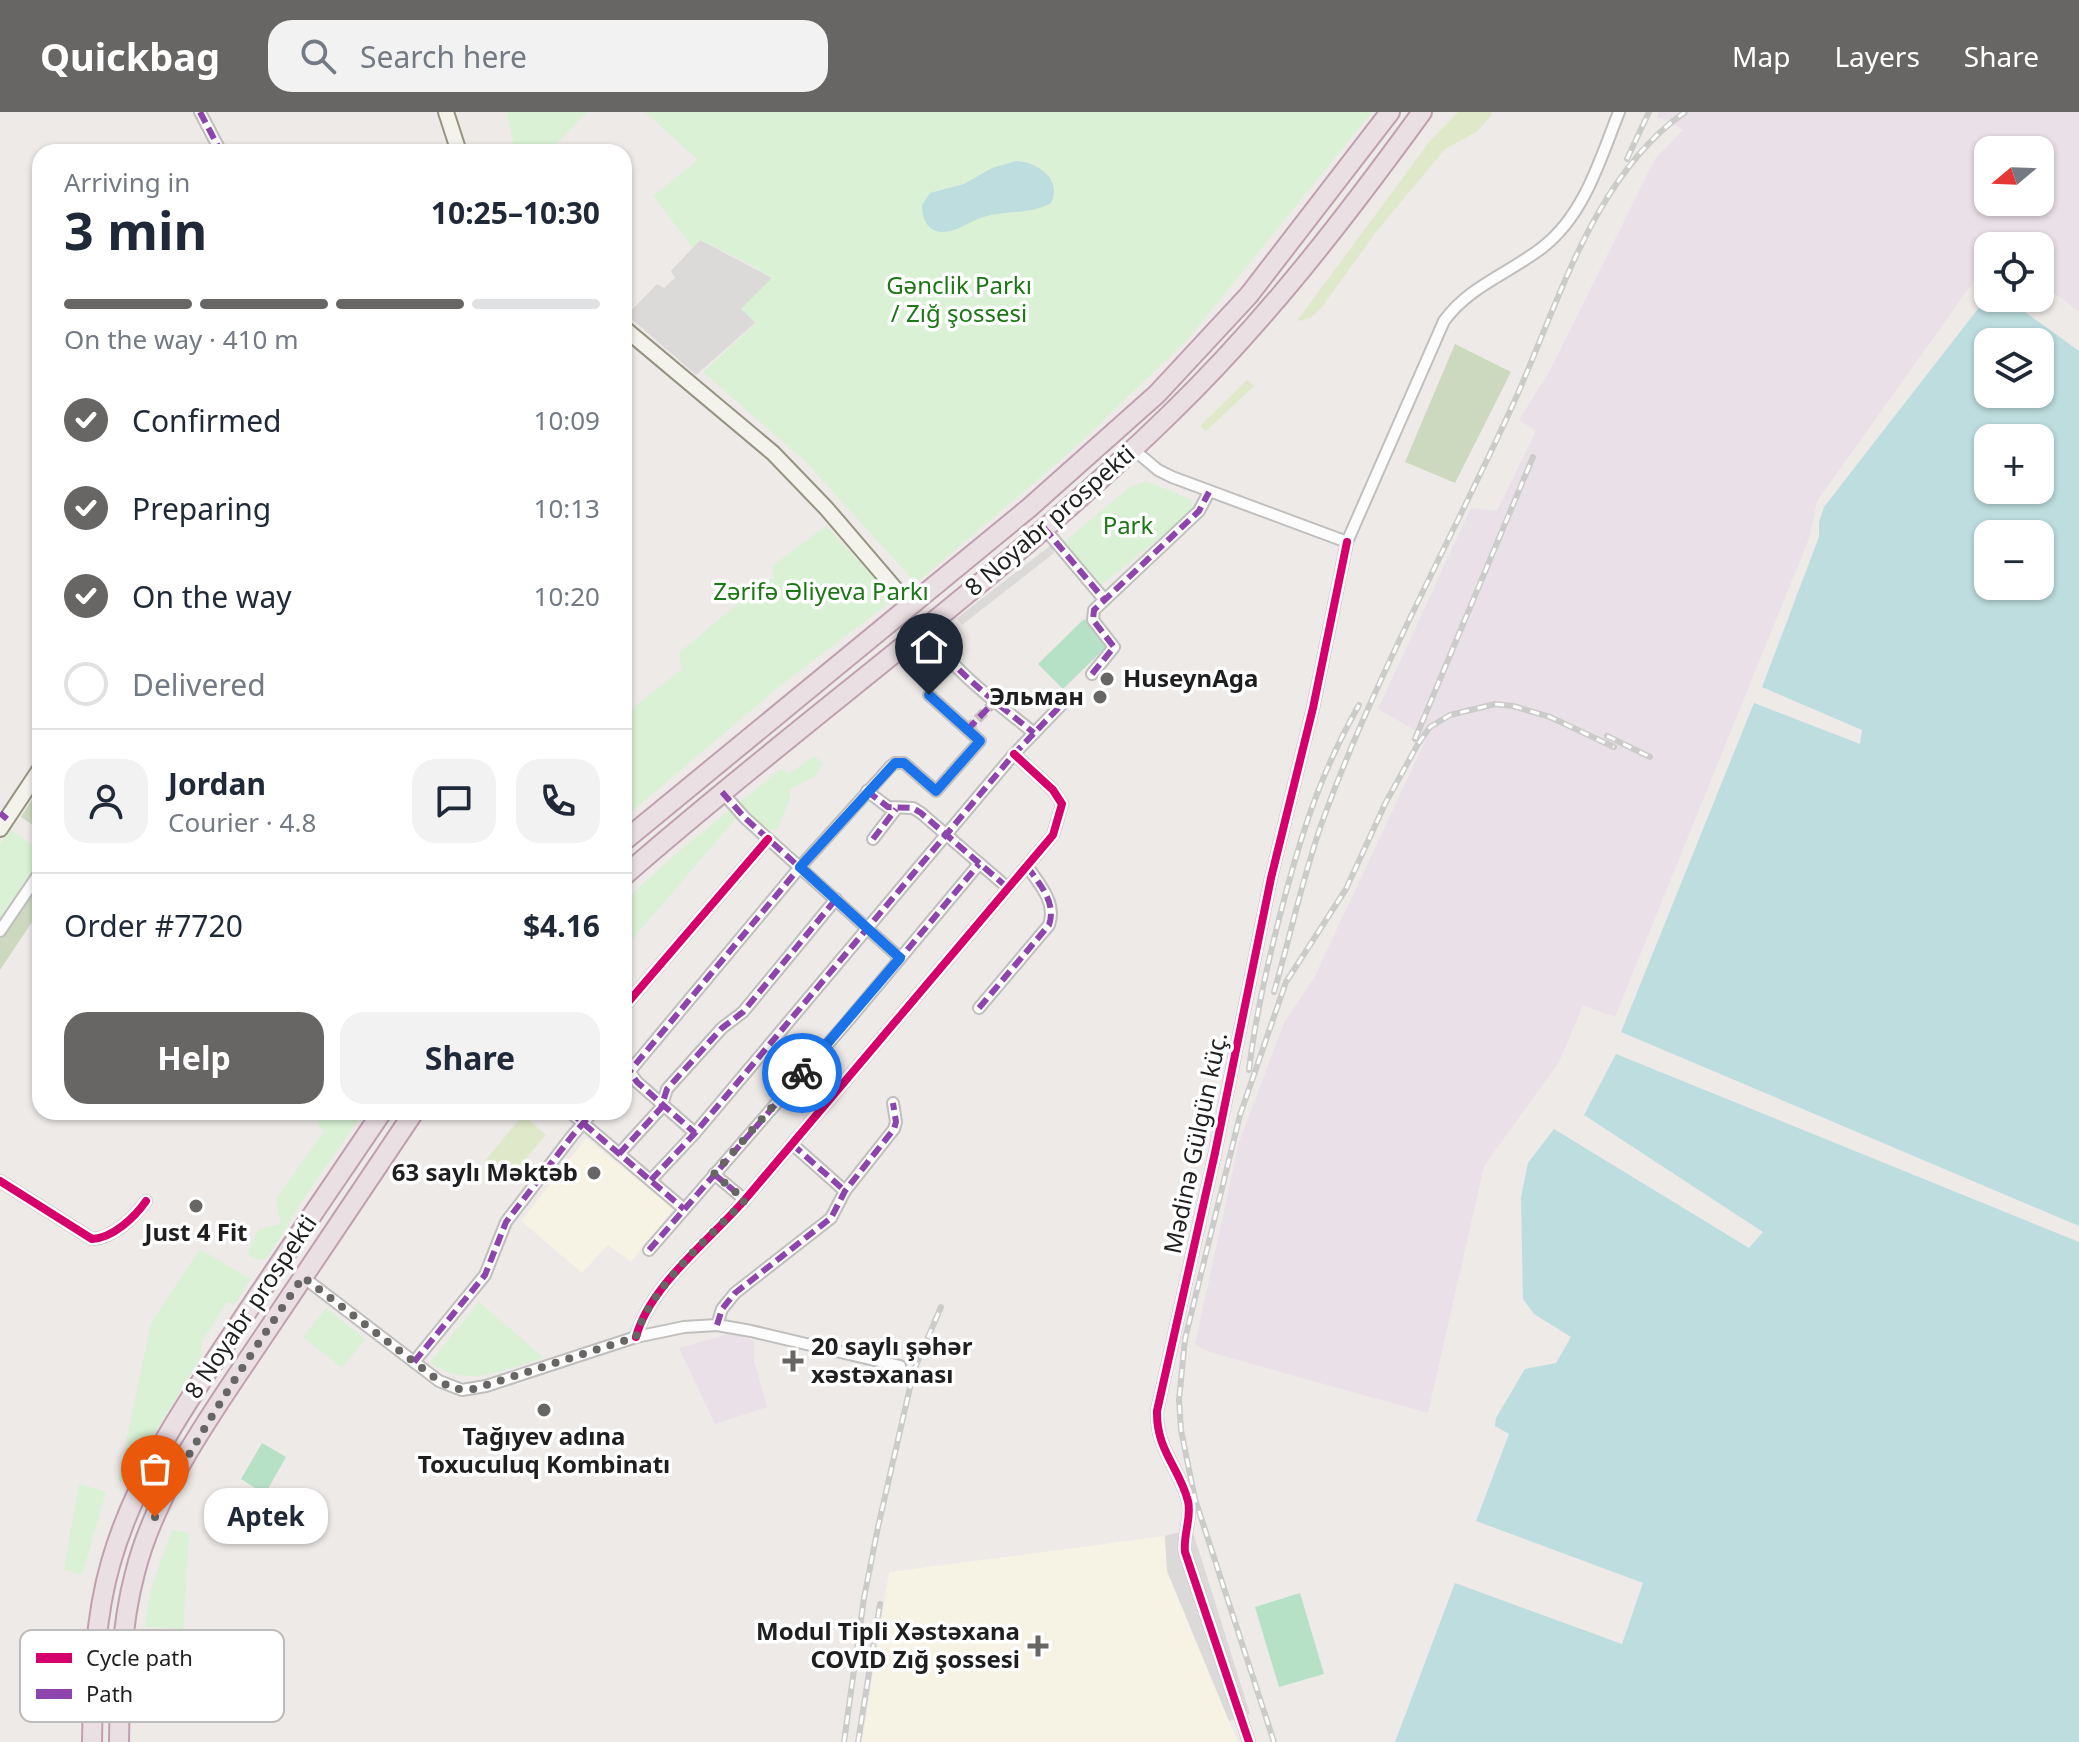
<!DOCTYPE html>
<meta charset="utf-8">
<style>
:root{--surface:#fff;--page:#f2f2f3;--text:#1f2937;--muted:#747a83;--line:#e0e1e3;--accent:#676665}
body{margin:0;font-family:"Noto Sans",sans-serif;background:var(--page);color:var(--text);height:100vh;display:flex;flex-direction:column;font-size:30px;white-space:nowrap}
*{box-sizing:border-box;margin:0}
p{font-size:26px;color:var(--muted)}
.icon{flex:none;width:44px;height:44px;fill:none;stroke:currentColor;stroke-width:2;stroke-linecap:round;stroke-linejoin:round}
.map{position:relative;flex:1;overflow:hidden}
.drawer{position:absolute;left:32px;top:32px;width:600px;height:976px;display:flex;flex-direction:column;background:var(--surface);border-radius:24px;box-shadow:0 2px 6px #0004}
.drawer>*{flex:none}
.needle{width:52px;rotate:251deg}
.controls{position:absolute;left:1974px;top:24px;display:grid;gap:16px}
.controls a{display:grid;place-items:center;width:80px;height:80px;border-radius:16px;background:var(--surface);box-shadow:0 2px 6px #0004;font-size:40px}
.pin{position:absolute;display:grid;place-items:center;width:68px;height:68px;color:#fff;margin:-82px -34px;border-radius:50% 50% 50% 0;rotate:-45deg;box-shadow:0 0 8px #0007}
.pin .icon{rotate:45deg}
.courier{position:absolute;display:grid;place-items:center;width:80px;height:80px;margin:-40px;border:6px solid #1a73e8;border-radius:50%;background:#fff;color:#222;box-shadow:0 2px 10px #0007}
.bubble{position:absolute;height:56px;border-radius:24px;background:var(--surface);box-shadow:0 2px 6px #0004;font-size:26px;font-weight:700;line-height:56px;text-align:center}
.headline em{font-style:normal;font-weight:700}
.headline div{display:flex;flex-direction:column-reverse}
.headline{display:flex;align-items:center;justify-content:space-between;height:136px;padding:0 32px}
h1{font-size:52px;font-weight:700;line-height:60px}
.bar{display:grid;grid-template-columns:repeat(4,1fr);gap:12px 8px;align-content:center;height:96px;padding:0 32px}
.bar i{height:10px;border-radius:6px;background:var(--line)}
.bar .on{background:var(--accent)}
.bar p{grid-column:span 4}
.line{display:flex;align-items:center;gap:20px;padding:0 32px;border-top:2px solid var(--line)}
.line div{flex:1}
.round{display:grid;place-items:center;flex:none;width:84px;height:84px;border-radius:24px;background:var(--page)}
ol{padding:0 32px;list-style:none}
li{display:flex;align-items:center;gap:24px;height:88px}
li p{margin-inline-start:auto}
li .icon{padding:8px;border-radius:50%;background:var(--accent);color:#fff;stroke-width:4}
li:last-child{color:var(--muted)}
li i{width:44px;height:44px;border:4px solid var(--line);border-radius:50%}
.action{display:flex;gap:16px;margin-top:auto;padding:16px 32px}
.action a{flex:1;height:92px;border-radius:24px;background:var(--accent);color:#fff;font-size:32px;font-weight:700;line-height:92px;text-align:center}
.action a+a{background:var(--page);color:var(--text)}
header{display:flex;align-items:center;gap:48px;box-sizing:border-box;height:112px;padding:0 40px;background:var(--accent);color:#fff}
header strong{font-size:38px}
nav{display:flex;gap:44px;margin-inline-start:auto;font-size:28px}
.search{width:560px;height:72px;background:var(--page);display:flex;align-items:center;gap:20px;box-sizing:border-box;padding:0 28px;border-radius:24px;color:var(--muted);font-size:30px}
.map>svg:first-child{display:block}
.industrial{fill:#eae0e7;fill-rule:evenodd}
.education{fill:#f6f2e4}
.religious{fill:#dbdad9}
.grass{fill:#dfe8c9}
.forest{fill:#cdd9bf}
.park{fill:#daf1d5}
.pitch{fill:#b6e1c7}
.water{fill:#bdddde;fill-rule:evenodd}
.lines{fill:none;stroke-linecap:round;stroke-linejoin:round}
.street-tunnel{stroke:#c4c1c0;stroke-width:10;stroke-dasharray:10 5;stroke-linecap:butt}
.street-casing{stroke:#c0bfbe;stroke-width:14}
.secondary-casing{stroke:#969481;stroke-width:18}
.highway-casing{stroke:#c0a0af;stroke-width:22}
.street{stroke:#fcfcfc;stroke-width:10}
.secondary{stroke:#f3f2eb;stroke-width:14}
.highway{stroke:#eadfe3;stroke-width:18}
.rail-casing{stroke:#cbcbca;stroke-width:6}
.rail{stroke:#fff;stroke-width:3;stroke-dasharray:9;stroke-linecap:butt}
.quiet{stroke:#8e44ad;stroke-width:6;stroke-dasharray:12 6;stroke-linecap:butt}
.cycleway-casing{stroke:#fff;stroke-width:13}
.cycleway{stroke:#d6006c;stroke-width:8}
.done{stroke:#676665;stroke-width:8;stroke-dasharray:0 14.4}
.route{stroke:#1a73e8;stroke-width:10}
.poi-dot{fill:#676665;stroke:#fff;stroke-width:3}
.labels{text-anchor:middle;stroke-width:7;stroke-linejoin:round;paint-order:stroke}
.park-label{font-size:24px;fill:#1b7713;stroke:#fff}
.street-label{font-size:24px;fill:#1f1f1f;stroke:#fff}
.poi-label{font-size:24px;font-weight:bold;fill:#1f1f1f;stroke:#fff;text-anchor:end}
.key{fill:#fff;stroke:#bcbcbc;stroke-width:2}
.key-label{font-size:22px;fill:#1f1f1f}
</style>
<header>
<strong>Quickbag</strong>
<div class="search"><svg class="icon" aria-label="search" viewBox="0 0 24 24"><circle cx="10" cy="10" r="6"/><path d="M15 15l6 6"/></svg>Search here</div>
<nav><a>Map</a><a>Layers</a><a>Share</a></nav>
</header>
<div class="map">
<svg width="2079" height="1630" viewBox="0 0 2079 1630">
<rect width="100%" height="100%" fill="#edeae8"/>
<g class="industrial">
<path d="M1659 0H2079V199L2040 171V134H1988V149L1817 389 1810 424 1615 905 1583 893 1559 950 1484 1054 1428 1301 1213 1241 1195 1233 1239 1030 1284 911 1314 866 1427 625 1378 597 1471 396 1497 399 1536 319 1519 308 1550 258 1655 47 1683 18 1671 10 1657 5ZM1988 38H2040V90H1988Z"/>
<path d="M732 1221 754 1229V1248L767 1295 715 1312 679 1236Z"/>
</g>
<g class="education">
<path d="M586 1026 674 1097 631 1150 608 1133 582 1161 521 1109Z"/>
<path d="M1165 1424 1167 1459 1238 1630H862L889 1460Z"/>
</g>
<g class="religious">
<path d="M700 128 772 166 756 210 696 263 627 203 657 172 664 176 675 166 671 159Z"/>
<path d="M1051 433 1054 441 962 513 957 506Z"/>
<path d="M1192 1417 1250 1602 1229 1609 1167 1459 1165 1424Z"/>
</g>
<g class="grass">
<path d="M1458 0H1491L1492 3 1476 20 1445 37 1375 121 1322 195 1310 206 1297 209 1430 29Z"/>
<path d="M1247 268 1254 274 1206 319 1200 314Z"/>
<path d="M523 1003 546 1023 507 1069 484 1050Z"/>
</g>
<g class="forest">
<path d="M1455 232 1511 260 1455 371 1405 350Z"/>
<path d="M40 675V718L21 705Z"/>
<path d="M34 775 40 781V798L0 858V827Z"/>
</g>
<g class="park">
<path d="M507 0H587L548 40H515Z"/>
<path d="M645 0H1372L1187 228 1071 339 921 467 914 469 805 349 703 260 756 211 741 197 772 166 747 151 700 128 693 136 653 84 698 48Z"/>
<path d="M1146 369 1192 388 1194 398 1100 474 1064 430 1130 375Z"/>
<path d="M826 414 894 487 775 578 624 706V603L682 557 679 541 760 473 773 466V453Z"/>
<path d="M814 644 823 651 816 664 789 678 791 684 777 718 763 717 743 698 624 837V789L678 740 781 657 789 662Z"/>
<path d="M10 718 40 738V750L0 811V732Z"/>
<path d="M326 1000H364L302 1089 268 1145C260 1150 253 1147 247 1141L259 1117 281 1112 276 1087 324 1019 317 1011Z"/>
<path d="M200 1137 250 1167 235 1192 227 1190 202 1229 201 1244 125 1371 118 1369 151 1211Z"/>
<path d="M479 1190 544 1246C503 1257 466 1278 430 1250Z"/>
<path d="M326 1196 365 1227 342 1256 303 1225Z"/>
<path d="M79 1372 106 1380 82 1463 64 1458Z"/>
<path d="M172 1418 189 1421 183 1517 145 1515 150 1480Z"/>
</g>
<g class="pitch">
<path d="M1084 507 1109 532 1063 577 1038 552Z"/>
<path d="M262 1331 286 1345 265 1382 241 1367Z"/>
<path d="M1300 1481 1324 1562 1279 1575 1255 1495Z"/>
</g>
<g class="water">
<path d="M1016 49C1037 50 1063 67 1051 91 1030 103 1006 98 983 105 970 109 951 124 936 119 925 115 922 103 922 93L930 81 964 72 992 56Z"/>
<path d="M2010 189 2079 239V1114L1621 920 1754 591 1860 632 1862 618 1762 575 1819 425V410L1824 395 1981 193 1994 200ZM1988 230H2040V282H1988ZM1988 326H2040V378H1988ZM1988 422H2040V474H1988Z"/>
<path d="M1616 942 2079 1130V1630H1395L1455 1471 1622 1532 1643 1471 1476 1409 1509 1322 1495 1314 1496 1306 1525 1257 1556 1251 1571 1225 1534 1202 1523 1187 1521 1085 1528 1051 1554 1017 1749 1136 1763 1120 1584 1003Z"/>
</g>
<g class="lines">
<path class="street-tunnel" d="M967 618 995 589"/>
<defs>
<g id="street">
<path d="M200 0 221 40"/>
<path d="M1133 337 1158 358 1172 365 1347 430 1444 209C1469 174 1510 161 1543 135 1585 102 1600 47 1619 0"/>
<path d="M1044 416 1103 486"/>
<path d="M925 516C951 558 996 590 1034 621"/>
<path d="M1092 562 1114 535 1093 508 1094 498 1199 399 1209 380"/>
<path d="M867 679 888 695 913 696 921 701 1008 776"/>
<path d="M722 680 745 706 900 846"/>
<path d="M873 727 896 697"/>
<path d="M0 819 40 760"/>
<path d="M624 895 768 727"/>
<path d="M979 896 1049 813C1057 790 1039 772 1027 754"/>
<path d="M624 952 637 970 695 1021"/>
<path d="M624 966 800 755 891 654 895 651H904L936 679 980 629 929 583"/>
<path d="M570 1000 684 1097"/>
<path d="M792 1032 845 1079"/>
<path d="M619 1042 661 996 667 977 722 916 743 900 836 787"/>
<path d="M714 1062 745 1088"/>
<path d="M651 1068 695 1021 1014 642 1066 588"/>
<path d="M0 1069 92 1127C113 1126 135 1105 146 1089"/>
<path d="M649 1138 847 910 979 752"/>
<path d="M303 1165 439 1269 462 1278 486 1274 636 1225 684 1215 717 1213 751 1219 900 1254"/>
<path d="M717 1213 722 1197 735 1181 831 1106 845 1079 894 1017 896 1010 893 991"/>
<path d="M636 1225C650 1172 713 1126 748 1084 850 964 951 843 1053 723L1062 692 1053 678 1014 642"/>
<path d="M414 1250 485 1163 506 1110 572 1024 593 1000"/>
<path d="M1249 1630 1185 1440C1183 1422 1192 1406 1188 1389 1179 1355 1156 1338 1157 1299L1215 1041 1271 766 1313 596 1347 430"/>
</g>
<g id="secondary">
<path d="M446 0 459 40"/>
<path d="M624 216 773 341 826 396 910 494"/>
<path d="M0 717 40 657"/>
</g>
<g id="highway">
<path d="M624 729 1029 396 1157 282 1249 183 1390 0"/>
<path d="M624 764C803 607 999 469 1170 302 1265 210 1345 106 1422 0"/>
<path d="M92 1630C93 1570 94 1508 111 1450 135 1366 185 1293 233 1221 282 1147 332 1074 382 1000"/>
<path d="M119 1630C120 1573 120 1517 135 1461 156 1376 217 1294 265 1222 315 1148 364 1074 414 1000"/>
</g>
</defs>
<use href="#street" class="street-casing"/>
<use href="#secondary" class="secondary-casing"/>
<use href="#highway" class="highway-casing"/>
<use href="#street" class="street"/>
<use href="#secondary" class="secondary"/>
<use href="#highway" class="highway"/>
<defs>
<g id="rail">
<path d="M1627 47 1649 0"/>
<path d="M1607 624 1650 645"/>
<path d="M1415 627 1533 345"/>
<path d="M1274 880C1291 822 1303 762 1324 705 1375 565 1448 434 1510 299 1557 198 1590 67 1685 0"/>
<path d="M1249 958C1255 906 1267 854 1280 803 1300 726 1319 663 1359 593"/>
<path d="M844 1630 864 1486 878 1415 914 1258 941 1195"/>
<path d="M858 1630 880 1492"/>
<path d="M1274 1630 1195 1387 1181 1318 1179 1288 1185 1227 1240 1003 1286 870 1346 777 1386 690 1418 632 1430 615 1450 603 1495 592 1513 594 1550 605 1614 635"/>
</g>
</defs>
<use href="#rail" class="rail-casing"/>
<use href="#rail" class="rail"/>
<g class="quiet">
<path d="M200 0 221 40"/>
<path d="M1044 416 1103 486"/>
<path d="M925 516C951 558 996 590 1034 621"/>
<path d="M1092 562 1114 535 1093 508 1094 498 1199 399 1209 380"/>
<path d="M967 618 995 589"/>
<path d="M867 679 888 695 913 696 921 701 1008 776"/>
<path d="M722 680 745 706 900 846"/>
<path d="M0 701 7 707"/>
<path d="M873 727 896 697"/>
<path d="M979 896 1049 813C1057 790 1039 772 1027 754"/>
<path d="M624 952 637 970 695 1021"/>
<path d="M624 966 800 755 891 654 895 651H904L936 679 980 629 929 583"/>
<path d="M570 1000 684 1097"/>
<path d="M792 1032 845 1079"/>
<path d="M619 1042 661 996 667 977 722 916 743 900 836 787"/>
<path d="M714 1062 745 1088"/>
<path d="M651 1068 695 1021 1014 642 1066 588"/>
<path d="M649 1138 847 910 979 752"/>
<path d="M717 1213 722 1197 735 1181 831 1106 845 1079 894 1017 896 1010 893 991"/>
<path d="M414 1250 485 1163 506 1110 572 1024 593 1000"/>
</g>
<defs>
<g id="cycleway">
<path d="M624 895 768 727"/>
<path d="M0 1069 92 1127C113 1126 135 1105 146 1089"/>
<path d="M636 1225C650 1172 713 1126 748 1084 850 964 951 843 1053 723L1062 692 1053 678 1014 642"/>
<path d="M1249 1630 1185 1440C1183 1422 1192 1406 1188 1389 1179 1355 1156 1338 1157 1299L1215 1041 1271 766 1313 596 1347 430"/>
</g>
</defs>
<use href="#cycleway" class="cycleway-casing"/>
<use href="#cycleway" class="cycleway"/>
</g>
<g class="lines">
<path class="done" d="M155 1405C198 1321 250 1243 303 1165L439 1269 454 1277H474L636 1225C649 1176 710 1125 745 1088L714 1062 802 961"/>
<path class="route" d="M802 961 900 846 800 755 895 651H904L936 679 980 629 929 583"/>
</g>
<g class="poi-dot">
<circle cx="1107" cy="567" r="8"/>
<circle cx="1100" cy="585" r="8"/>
<circle cx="594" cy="1061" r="8"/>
<circle cx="196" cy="1094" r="8"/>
<path d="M789 1237h8v8h8v8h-8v8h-8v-8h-8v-8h8z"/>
<circle cx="544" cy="1298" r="8"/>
<path d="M1034 1522h8v8h8v8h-8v8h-8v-8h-8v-8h8z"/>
</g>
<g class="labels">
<g class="park-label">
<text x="959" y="182">Gənclik Parkı<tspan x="959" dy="28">/ Zığ şossesi</tspan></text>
<text x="1128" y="422">Park</text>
<text x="821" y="488">Zərifə Əliyeva Parkı</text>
</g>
<g class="street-label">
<text transform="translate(1050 409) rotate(-41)" y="8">8 Noyabr prospekti</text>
<text transform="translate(1196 1031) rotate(-78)" y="8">Mədinə Gülgün küç.</text>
<text transform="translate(251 1195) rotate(-56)" y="8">8 Noyabr prospekti</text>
</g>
<g class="poi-label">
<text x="1123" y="575" text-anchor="start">HuseynAga</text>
<text x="1084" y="593">Эльман</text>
<text x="578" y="1069">63 saylı Məktəb</text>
<text x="196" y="1129" text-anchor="middle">Just 4 Fit</text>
<text x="811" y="1243" text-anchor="start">20 saylı şəhər<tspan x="811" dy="28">xəstəxanası</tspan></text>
<text x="544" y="1333" text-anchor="middle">Tağıyev adına<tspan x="544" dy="28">Toxuculuq Kombinatı</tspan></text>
<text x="1020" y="1528">Modul Tipli Xəstəxana<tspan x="1020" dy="28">COVID Zığ şossesi</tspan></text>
</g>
</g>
<rect x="20" y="1518" width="264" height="92" rx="12" class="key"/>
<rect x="36" y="1541" width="36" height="10" fill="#d6006c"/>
<rect x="36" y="1577" width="36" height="10" fill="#8e44ad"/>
<g class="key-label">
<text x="86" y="1554">Cycle path</text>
<text x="86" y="1590">Path</text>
</g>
</svg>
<div class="controls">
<a><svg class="needle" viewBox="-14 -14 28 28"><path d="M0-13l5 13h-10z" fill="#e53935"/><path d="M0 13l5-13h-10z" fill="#747a83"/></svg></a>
<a><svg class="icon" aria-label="locate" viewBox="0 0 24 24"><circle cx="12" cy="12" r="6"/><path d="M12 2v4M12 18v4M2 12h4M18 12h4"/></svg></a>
<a><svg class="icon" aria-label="layers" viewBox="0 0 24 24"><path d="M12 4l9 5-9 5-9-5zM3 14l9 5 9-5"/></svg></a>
<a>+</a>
<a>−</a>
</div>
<div class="pin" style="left:155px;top:1405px;background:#ea580c"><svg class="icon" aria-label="bag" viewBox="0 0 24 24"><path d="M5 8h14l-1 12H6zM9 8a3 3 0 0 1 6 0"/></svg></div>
<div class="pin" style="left:929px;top:583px;background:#1f2937"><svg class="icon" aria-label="home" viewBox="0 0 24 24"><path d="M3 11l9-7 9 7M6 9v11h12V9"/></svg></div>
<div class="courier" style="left:802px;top:961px"><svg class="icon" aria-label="bike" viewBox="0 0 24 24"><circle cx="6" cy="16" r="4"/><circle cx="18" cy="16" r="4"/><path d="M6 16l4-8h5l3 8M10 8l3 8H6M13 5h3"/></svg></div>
<div class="bubble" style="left:204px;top:1376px;width:124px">Aptek</div>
<section class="drawer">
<div class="headline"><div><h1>3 min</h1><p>Arriving in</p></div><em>10:25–10:30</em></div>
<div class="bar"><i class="on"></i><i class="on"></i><i class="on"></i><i></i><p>On the way · 410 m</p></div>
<ol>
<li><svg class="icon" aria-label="check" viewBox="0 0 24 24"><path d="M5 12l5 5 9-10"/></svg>Confirmed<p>10:09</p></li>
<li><svg class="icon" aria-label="check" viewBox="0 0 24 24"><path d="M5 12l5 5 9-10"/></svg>Preparing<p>10:13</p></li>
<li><svg class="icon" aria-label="check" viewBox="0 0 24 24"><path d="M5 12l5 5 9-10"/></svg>On the way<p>10:20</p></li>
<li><i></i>Delivered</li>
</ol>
<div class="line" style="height:144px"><a class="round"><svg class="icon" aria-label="person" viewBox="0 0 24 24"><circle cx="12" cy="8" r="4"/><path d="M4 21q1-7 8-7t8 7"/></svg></a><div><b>Jordan</b><p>Courier · 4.8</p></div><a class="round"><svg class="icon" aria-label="chat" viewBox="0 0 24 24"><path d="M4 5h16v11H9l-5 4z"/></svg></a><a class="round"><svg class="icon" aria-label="phone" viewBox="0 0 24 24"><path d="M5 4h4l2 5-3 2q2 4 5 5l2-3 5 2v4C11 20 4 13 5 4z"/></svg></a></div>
<div class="line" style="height:104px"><div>Order #7720</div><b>$4.16</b></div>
<div class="action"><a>Help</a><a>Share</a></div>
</section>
</div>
